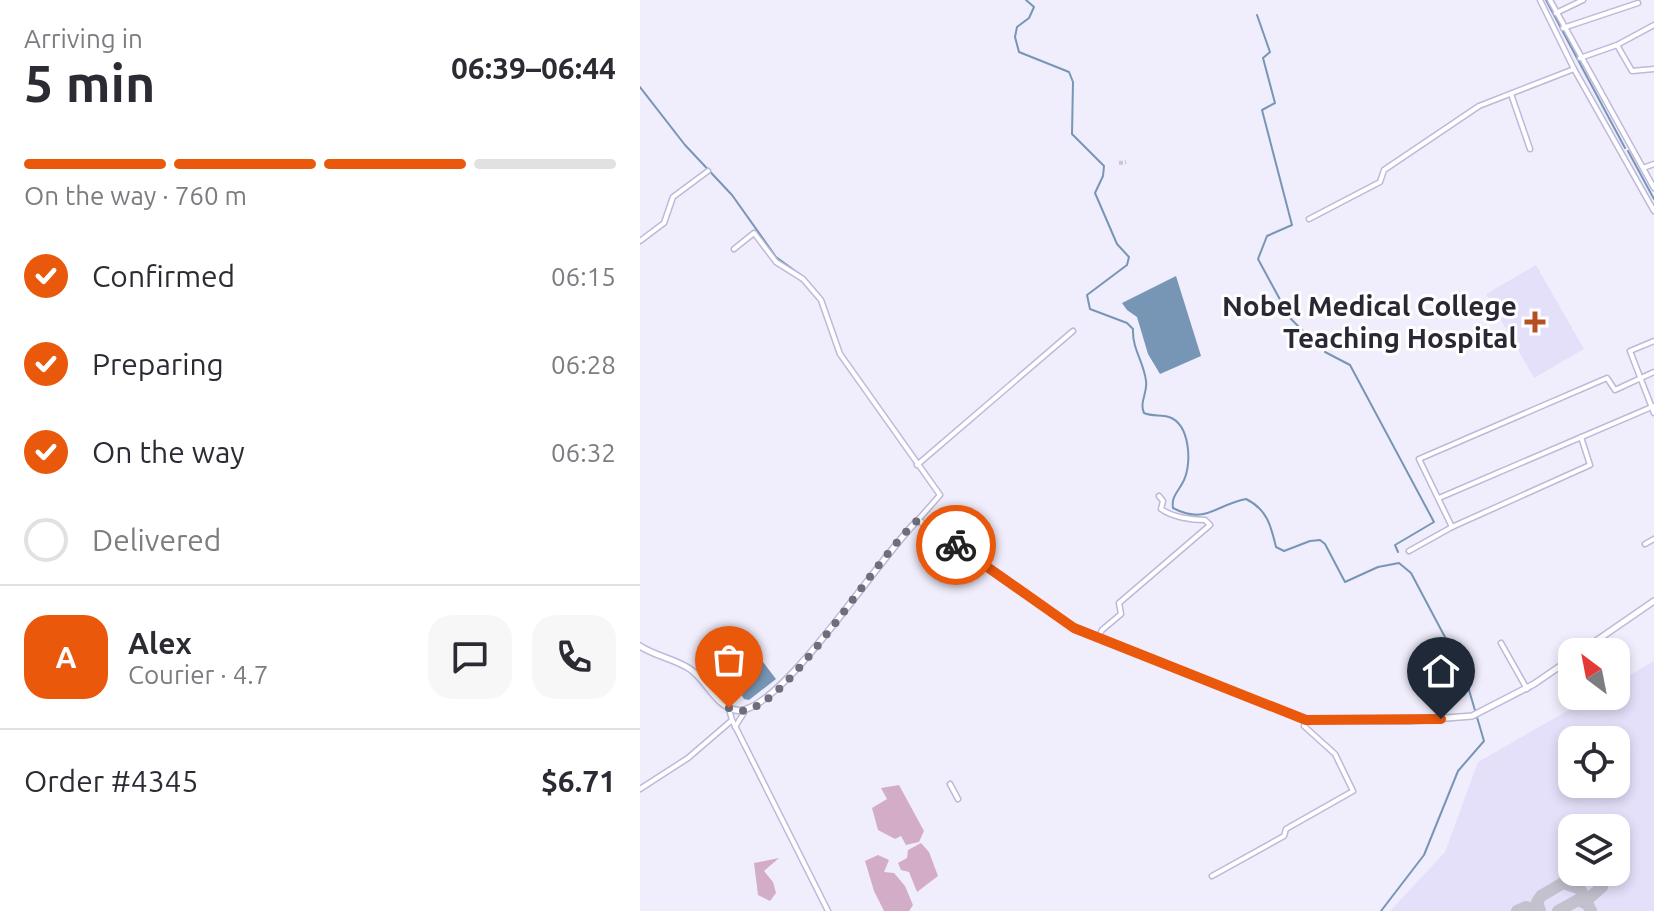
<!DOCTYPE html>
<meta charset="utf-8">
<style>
:root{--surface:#fff;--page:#f7f7f7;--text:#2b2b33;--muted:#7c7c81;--line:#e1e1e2;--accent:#ea580c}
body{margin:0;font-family:Ubuntu,sans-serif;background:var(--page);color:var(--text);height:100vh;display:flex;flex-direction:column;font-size:30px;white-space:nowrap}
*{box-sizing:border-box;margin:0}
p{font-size:26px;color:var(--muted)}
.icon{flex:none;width:44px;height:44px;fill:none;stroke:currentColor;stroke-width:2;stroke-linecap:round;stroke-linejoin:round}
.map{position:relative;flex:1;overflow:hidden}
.sheet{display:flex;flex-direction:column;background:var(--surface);width:640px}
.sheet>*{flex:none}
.needle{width:52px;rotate:328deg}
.tools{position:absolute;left:918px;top:638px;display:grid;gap:16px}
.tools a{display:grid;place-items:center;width:72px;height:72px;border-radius:16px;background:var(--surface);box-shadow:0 4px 12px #0003;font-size:40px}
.pin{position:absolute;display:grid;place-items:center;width:68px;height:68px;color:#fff;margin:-82px -34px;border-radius:50% 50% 50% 0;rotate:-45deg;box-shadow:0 0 8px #0007}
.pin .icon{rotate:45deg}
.courier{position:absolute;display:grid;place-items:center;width:80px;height:80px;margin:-40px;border:6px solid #ea580c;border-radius:50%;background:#fff;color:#222;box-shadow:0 2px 10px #0007}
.summary em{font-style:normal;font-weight:700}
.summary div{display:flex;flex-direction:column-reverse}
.summary{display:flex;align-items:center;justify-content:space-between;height:136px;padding:0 24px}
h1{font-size:52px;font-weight:700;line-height:60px}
.bar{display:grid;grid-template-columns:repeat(4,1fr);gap:12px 8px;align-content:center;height:96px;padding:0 24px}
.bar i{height:10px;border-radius:6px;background:var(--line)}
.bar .selected{background:var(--accent)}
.bar p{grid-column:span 4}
.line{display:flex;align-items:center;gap:20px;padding:0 24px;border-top:2px solid var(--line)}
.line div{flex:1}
.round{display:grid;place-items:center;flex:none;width:84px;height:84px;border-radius:24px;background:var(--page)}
ol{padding:0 24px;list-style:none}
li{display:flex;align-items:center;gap:24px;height:88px}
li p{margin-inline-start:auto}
li .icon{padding:8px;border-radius:50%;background:var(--accent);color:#fff;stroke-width:4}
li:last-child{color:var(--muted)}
li i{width:44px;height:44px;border:4px solid var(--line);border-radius:50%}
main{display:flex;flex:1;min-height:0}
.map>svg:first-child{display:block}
.built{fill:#e4e0fa;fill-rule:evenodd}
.forest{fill:#d3adc8}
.water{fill:#7796b5}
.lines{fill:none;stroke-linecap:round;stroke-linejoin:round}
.stream{stroke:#7796b5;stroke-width:2}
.taxiway{stroke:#c3c1ce;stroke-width:12}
.minor-tunnel{stroke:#c8c6d4;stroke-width:4;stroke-dasharray:4 2;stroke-linecap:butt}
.minor-casing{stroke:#beb8da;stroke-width:7}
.tertiary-casing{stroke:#beb8da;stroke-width:8}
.minor{stroke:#fff;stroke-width:4}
.tertiary{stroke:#fff;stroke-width:5}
.done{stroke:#6f6d7b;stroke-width:8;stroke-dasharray:0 14.4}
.route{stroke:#ea580c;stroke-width:10}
.poi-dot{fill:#b65022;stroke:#fff;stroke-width:3}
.labels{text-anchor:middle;stroke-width:6;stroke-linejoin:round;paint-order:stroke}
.poi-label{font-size:28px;font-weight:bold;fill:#2a2835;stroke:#fff;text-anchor:end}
</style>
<main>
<section class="sheet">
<div class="summary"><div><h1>5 min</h1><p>Arriving in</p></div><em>06:39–06:44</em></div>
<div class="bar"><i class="selected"></i><i class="selected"></i><i class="selected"></i><i></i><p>On the way · 760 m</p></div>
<ol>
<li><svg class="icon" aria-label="check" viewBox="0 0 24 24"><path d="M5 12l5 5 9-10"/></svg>Confirmed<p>06:15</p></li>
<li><svg class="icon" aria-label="check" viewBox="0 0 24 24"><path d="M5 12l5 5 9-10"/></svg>Preparing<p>06:28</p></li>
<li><svg class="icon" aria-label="check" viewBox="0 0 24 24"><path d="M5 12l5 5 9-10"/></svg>On the way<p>06:32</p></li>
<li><i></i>Delivered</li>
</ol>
<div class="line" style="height:144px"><b class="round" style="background:var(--accent);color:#fff">A</b><div><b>Alex</b><p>Courier · 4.7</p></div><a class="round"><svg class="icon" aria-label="chat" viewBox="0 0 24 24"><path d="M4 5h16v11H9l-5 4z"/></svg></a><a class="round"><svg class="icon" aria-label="phone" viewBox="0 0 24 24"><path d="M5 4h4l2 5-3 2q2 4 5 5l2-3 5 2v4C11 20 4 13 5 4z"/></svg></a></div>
<div class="line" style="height:104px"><div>Order #4345</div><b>$6.71</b></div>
</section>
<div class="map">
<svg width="1014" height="911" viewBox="0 0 1014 911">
<rect width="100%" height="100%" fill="#f0eefc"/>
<g class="built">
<path d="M896 265 944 349 894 378 846 294Z"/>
<path d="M1014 661V911H750L805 852 838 762 953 696H976V683ZM976 740V784H932V740ZM976 828V872H932V828Z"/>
</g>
<g class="forest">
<path d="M259 785 284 831 279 842 266 845 261 836 255 839 238 830 232 808 247 799 241 788Z"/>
<path d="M281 843 289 852 298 876 277 892 269 872 261 870 258 863 267 858 268 850Z"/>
<path d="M238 855 249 860 244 872 254 873 265 886 273 905 269 911H244L234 891 225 861Z"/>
<path d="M139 858 124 871 133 882 136 893 130 901 118 895 114 863Z"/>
</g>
<g class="water">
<path d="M536 276 561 356 520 374 508 354 497 317 487 310 482 303Z"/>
<path d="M113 649 136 679 109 700 104 699 85 668Z"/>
</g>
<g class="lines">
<g class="stream">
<path d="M386 0 394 7 389 18 377 27 375 37 379 52 429 72 433 82 432 134 464 166 463 176 455 193 477 244 489 257 487 265 447 295 450 309 487 323 493 329C492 349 504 362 506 381 508 392 499 402 504 413 513 417 521 414 529 417 550 424 552 463 544 480 539 491 531 496 533 508 566 525 575 505 606 499 627 509 631 526 636 547L644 551 670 541 680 540 685 544 705 582 738 567 759 563 771 573 824 673 844 741 818 771 784 855 741 911"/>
<path d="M906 0 985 148"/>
<path d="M617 15 630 52 623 58 635 103 622 110 652 225 627 236 618 259 650 318 679 347"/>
<path d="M0 87 45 145 92 195 136 257 162 276"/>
<path d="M988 151 1014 199"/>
<path d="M685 352 710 365 794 522 755 545 758 552"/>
</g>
<g class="taxiway">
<path d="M950 872 937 883 951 911"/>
<path d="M947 904 949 898 962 887V878L958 872"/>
<path d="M877 911 886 907 899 911"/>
<path d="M900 911 897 902 901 896 923 883 938 888"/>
<path d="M918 911 938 900 947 904"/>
</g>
<path class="minor-tunnel" d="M479 163 486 162"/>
<defs>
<g id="minor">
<path d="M900 0 934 69 1014 211"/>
<path d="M910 0 1014 188"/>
<path d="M916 13 943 0"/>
<path d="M1014 25 977 45 992 71 1014 69"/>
<path d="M923 28 998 3"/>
<path d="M940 58 977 45"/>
<path d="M871 94 890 149"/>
<path d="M1003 168 1014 164"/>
<path d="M669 219 740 182 744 170 839 106 934 69"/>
<path d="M0 241 24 223 33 197 68 171"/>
<path d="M94 249 114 233 136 262 163 279 181 300 200 354 300 495 278 520"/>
<path d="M1014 341 990 351 1014 413"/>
<path d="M277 465 433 331"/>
<path d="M799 498 1014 406"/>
<path d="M812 527 779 459 967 378 975 390 1014 372"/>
<path d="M1005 544 1014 539"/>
<path d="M769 551 812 527 950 465 941 437"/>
<path d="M458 638 462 630 481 614 479 603 570 525 565 520C551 520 532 517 521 509L523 501 519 496"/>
<path d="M861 643 887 689"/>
<path d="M89 709 92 720 188 911"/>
<path d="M95 727 105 711"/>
<path d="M310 784 318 799"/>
<path d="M0 789 48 758 91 721"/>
<path d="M572 876 644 836 646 829 713 791 695 754 664 726 666 720"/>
</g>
<g id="tertiary">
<path d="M0 646C15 656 35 659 50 669 66 680 75 705 95 710 137 720 243 551 278 520L434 628 666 720 768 721 832 716 894 684 932 658"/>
<path d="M940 652 1014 601"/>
</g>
</defs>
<use href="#minor" class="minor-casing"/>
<use href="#tertiary" class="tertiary-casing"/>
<use href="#minor" class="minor"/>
<use href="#tertiary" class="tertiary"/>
</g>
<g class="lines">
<path class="done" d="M89 708C95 710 101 712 107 710 154 698 235 558 278 520L316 545"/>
<path class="route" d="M316 545 434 628 666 720 801 719"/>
</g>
<path class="poi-dot" d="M891 310h8v8h8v8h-8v8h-8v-8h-8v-8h8z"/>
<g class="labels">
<g class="poi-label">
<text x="877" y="316">Nobel Medical College<tspan x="877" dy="32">Teaching Hospital</tspan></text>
</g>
</g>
</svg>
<div class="tools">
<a><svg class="needle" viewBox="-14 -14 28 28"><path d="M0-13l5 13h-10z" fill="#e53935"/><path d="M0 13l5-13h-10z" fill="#7c7c81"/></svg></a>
<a><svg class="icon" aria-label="locate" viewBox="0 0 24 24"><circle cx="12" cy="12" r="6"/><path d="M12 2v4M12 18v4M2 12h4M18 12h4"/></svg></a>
<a><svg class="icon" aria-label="layers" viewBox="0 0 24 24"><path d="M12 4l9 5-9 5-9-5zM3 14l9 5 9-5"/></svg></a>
</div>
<div class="pin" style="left:89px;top:708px;background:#ea580c"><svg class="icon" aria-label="bag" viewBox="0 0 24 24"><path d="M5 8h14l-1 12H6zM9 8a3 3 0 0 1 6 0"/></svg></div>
<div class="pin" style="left:801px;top:719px;background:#1f2937"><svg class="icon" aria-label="home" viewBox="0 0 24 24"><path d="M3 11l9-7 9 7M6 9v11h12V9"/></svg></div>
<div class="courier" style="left:316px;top:545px"><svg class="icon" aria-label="bike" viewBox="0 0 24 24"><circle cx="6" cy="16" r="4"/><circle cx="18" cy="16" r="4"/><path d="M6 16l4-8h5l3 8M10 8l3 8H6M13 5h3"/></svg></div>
</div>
</main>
